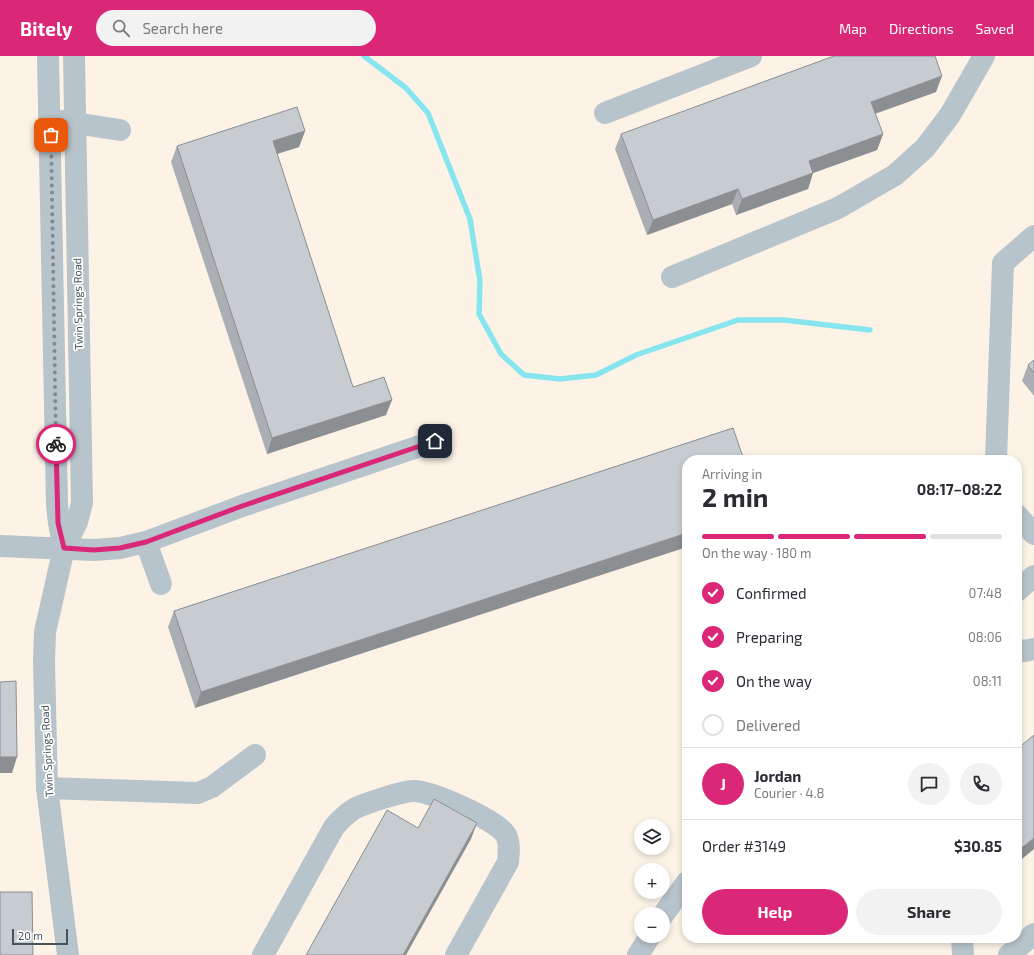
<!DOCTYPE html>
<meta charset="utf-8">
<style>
:root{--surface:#fff;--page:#f2f2f3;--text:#2b2b33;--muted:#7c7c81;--line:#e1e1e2;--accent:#db2777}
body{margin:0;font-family:"Exo 2",sans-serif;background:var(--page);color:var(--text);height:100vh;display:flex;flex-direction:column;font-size:15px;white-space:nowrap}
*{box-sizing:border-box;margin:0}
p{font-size:13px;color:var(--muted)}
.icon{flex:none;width:22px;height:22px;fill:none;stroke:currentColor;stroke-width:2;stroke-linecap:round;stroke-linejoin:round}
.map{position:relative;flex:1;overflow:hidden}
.side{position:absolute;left:682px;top:399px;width:340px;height:488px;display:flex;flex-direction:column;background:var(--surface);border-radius:16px;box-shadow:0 2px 6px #0003}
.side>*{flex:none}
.buttons{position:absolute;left:634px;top:763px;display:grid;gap:8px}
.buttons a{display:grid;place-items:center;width:36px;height:36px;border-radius:50%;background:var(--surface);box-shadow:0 2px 6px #0003;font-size:20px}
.scale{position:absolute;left:12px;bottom:10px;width:56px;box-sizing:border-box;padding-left:4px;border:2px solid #45545c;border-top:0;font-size:11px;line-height:14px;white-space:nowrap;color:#45545c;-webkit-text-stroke:3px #fff;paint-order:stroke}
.pin{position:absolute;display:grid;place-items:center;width:34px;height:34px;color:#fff;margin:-17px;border-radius:8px;box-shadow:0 2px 6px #0006}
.courier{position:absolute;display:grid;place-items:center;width:40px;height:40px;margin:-20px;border:3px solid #db2777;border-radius:50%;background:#fff;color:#222;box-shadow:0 1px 5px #0007}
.head em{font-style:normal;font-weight:700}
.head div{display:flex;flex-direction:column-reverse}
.head{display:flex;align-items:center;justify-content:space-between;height:68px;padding:0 20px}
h1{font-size:26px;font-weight:700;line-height:30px}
.bar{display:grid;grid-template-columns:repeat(4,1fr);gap:6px 4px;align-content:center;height:48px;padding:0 20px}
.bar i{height:5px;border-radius:3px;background:var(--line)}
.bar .selected{background:var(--accent)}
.bar p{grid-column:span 4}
.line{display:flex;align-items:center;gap:10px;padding:0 20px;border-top:1px solid var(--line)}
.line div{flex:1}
.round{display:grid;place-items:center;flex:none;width:42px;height:42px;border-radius:21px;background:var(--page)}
ol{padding:0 20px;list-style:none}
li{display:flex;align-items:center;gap:12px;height:44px}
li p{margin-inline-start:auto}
li .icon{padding:4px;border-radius:50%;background:var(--accent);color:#fff;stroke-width:4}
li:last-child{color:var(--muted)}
li i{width:22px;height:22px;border:2px solid var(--line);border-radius:50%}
.button{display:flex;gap:8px;margin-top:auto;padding:8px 20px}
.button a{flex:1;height:46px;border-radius:24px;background:var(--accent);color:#fff;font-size:16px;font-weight:700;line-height:46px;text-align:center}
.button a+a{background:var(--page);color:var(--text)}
header{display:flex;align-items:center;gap:24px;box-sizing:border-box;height:56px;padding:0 20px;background:var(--accent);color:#fff}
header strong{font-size:19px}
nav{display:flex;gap:22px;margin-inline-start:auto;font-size:14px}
.search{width:280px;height:36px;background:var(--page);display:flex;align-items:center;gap:10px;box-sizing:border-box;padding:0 14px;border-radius:22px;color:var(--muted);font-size:15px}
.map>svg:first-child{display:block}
.commercial{fill:#fcf3e6;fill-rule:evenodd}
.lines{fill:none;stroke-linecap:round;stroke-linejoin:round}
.stream{stroke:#86e5ee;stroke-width:5.5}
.minor{stroke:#b8c4cb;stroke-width:22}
.wall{fill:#abafb4}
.shaded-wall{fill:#8b8f92}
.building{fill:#c7ccd1;stroke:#8b8f92}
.done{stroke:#818a8f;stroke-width:4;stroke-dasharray:0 7.2}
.route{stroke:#db2777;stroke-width:5}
.labels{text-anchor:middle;stroke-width:3.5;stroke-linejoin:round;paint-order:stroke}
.street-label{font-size:11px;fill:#45545c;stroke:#fff}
</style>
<header>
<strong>Bitely</strong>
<div class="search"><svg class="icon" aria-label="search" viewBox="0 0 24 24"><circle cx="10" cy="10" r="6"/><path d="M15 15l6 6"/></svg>Search here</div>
<nav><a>Map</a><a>Directions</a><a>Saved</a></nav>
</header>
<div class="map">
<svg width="1034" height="899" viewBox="0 0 1034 899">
<rect width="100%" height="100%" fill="#f0edee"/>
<path class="commercial" d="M0 0H1034V899H0ZM687 404H1017V882H687ZM641 770H663V792H641ZM641 814H663V836H641ZM641 858H663V880H641Z"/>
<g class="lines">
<path class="stream" d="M364 0 406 32 428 57 470 163 480 225 479 258 501 298 524 319 560 323 596 319 636 299 738 264H784L870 274"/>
<g class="minor">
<path d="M48 0 57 449 59 467 64 492"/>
<path d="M605 57 751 0"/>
<path d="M62 65 120 74"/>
<path d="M672 221 838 152 895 119 925 92 950 59 984 0"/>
<path d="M996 404 1003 207 1034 180"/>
<path d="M1017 459 1034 478"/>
<path d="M146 486 161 528"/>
<path d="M0 490 94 494 120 492 146 486 242 450 435 385"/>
<path d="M1017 535 1034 520"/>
<path d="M1017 594 1025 595 1034 593"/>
<path d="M47 732 198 737 212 731 255 699"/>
<path d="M663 859 687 826"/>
<path d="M962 882 963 899"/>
<path d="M68 899 47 732 44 606 45 576 64 492 77 466 82 447 74 0"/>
<path d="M263 899 334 771C340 764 346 758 354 753 363 748 403 735 413 735 430 734 497 764 506 779 510 787 509 797 508 806L456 899"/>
<path d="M638 899 650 880"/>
<path d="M1009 899 1034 878"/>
</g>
</g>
<g class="wall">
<path d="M936 36 875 58 883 78 877 94 813 117 808 133 736 159 732 148 647 179 615 93 621 78Z"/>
<path d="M305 75 299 91 277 98 353 331 386 359 267 398 171 106 177 90Z"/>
<path d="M1034 304V340L1022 325 1028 309Z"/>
<path d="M733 372 195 652 168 571 174 555Z"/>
</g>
<g class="shaded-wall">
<path d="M942 20 936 36 865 61 871 46Z"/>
<path d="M305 75 299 91 267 101 273 85Z"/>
<path d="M883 78 877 94 813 117 808 133 736 159 742 143 809 105Z"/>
<path d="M738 133 732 148 647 179 653 164Z"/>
<path d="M392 344 386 359 267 398 272 382Z"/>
<path d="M687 477V491L195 652 201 636Z"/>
<path d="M0 701H17L12 717H0Z"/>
<path d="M477 767 471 783 406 899H403Z"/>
<path d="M1034 782V793L1017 807V798L1018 795Z"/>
</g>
<g class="building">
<path d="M834 0H935L942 20 871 46 883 78 809 105 813 117 742 143 738 133 653 164 621 78Z"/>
<path d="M297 51 305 75 273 85 353 331 384 321 392 344 272 382 177 90Z"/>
<path d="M1034 304V317L1028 309Z"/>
<path d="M733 372 744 404H687V477L201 636 174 555Z"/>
<path d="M16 625 17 701H0V626Z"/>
<path d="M1034 679V782L1018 795 1017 793V693Z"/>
<path d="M434 743 477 767 403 899H306L387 754 418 772Z"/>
<path d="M0 836H32L33 899H0Z"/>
</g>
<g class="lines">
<path class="done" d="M51 79 56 388"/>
<path class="route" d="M56 388 58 467 64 492 94 494 120 492 146 486 242 450 435 385"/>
</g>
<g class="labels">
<g class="street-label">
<text transform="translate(78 248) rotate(-91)" y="4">Twin Springs Road</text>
<text transform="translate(47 695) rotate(-93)" y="4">Twin Springs Road</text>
</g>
</g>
</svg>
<div class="buttons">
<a><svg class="icon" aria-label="layers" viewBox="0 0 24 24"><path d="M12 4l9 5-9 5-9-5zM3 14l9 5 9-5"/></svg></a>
<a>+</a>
<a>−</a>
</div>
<div class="scale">20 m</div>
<div class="pin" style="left:51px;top:79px;background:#ea580c"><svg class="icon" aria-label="bag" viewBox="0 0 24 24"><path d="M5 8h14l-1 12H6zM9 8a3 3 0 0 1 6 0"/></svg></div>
<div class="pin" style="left:435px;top:385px;background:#1f2937"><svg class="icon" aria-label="home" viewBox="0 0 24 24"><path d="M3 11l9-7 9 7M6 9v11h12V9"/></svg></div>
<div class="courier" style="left:56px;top:388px"><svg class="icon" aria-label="bike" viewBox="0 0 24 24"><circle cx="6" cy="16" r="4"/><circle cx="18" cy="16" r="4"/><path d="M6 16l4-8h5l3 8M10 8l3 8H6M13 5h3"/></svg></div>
<section class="side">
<div class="head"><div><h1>2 min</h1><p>Arriving in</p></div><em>08:17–08:22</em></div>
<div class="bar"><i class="selected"></i><i class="selected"></i><i class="selected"></i><i></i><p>On the way · 180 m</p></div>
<ol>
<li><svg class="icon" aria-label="check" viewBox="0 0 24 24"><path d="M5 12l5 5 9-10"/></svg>Confirmed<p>07:48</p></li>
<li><svg class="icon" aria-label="check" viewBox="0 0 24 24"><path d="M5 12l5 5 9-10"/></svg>Preparing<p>08:06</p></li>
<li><svg class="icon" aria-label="check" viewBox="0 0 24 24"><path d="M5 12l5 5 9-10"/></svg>On the way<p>08:11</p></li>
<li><i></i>Delivered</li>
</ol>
<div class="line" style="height:72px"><b class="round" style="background:var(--accent);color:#fff">J</b><div><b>Jordan</b><p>Courier · 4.8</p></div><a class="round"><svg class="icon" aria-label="chat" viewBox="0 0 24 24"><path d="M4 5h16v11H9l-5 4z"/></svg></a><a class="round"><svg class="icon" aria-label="phone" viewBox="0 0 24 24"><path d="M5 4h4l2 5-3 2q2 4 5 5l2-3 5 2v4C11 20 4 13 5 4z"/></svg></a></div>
<div class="line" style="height:52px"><div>Order #3149</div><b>$30.85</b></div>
<div class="button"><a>Help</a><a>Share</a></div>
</section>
</div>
